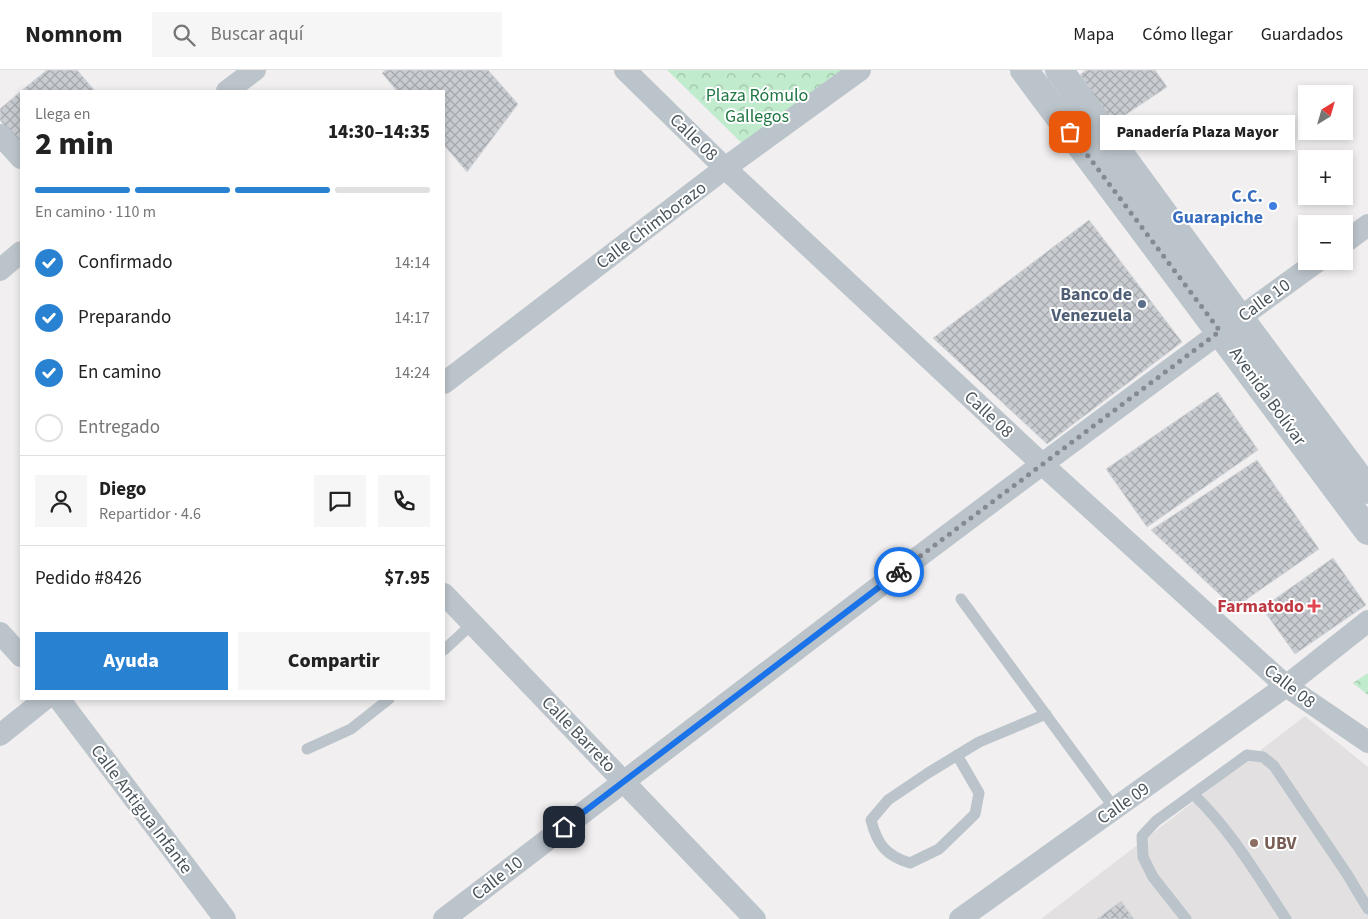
<!DOCTYPE html>
<html lang="es">
<meta charset="utf-8">
<style>
:root{--surface:#fff;--page:#f6f6f6;--text:#222;--muted:#767676;--line:#e0e0e0;--accent:#2982d1}
body{margin:0;font-family:"Source Sans 3",sans-serif;background:var(--page);color:var(--text);height:100vh;display:flex;flex-direction:column;font-size:19px;white-space:nowrap}
*{box-sizing:border-box;margin:0}
p{font-size:16px;color:var(--muted)}
.icon{flex:none;width:28px;height:28px;fill:none;stroke:currentColor;stroke-width:2;stroke-linecap:round;stroke-linejoin:round}
.map{position:relative;flex:1;overflow:hidden}
.drawer{position:absolute;left:20px;top:20px;width:425px;height:610px;display:flex;flex-direction:column;background:var(--surface);border-radius:0px;box-shadow:0 2px 8px #0003}
.drawer>*{flex:none}
.needle{width:32px;rotate:37deg}
.fabs{position:absolute;left:1298px;top:15px;display:grid;gap:10px}
.fabs a{display:grid;place-items:center;width:55px;height:55px;border-radius:0px;background:var(--surface);box-shadow:0 2px 8px #0003;font-size:25px}
.pin{position:absolute;display:grid;place-items:center;width:42px;height:42px;color:#fff;margin:-21px;border-radius:10px;box-shadow:0 2px 8px #0006}
.courier{position:absolute;display:grid;place-items:center;width:50px;height:50px;margin:-25px;border:4px solid #1a73e8;border-radius:50%;background:#fff;color:#222;box-shadow:0 1px 6px #0007}
.bubble{position:absolute;height:35px;border-radius:0px;background:var(--surface);box-shadow:0 2px 8px #0003;font-size:16px;font-weight:800;line-height:35px;text-align:center}
.head em{font-style:normal;font-weight:800}
.head div{display:flex;flex-direction:column-reverse}
.head{display:flex;align-items:center;justify-content:space-between;height:85px;padding:0 15px}
h1{font-size:32px;font-weight:800;line-height:38px}
.bar{display:grid;grid-template-columns:repeat(4,1fr);gap:8px 5px;align-content:center;height:60px;padding:0 15px}
.bar i{height:6px;border-radius:4px;background:var(--line)}
.bar .selected{background:var(--accent)}
.bar p{grid-column:span 4}
.line{display:flex;align-items:center;gap:12px;padding:0 15px;border-top:1px solid var(--line)}
.line div{flex:1}
.round{display:grid;place-items:center;flex:none;width:52px;height:52px;border-radius:0px;background:var(--page)}
ol{padding:0 15px;list-style:none}
li{display:flex;align-items:center;gap:15px;height:55px}
li p{margin-inline-start:auto}
li .icon{padding:5px;border-radius:50%;background:var(--accent);color:#fff;stroke-width:4}
li:last-child{color:var(--muted)}
li i{width:28px;height:28px;border:2px solid var(--line);border-radius:50%}
.action{display:flex;gap:10px;margin-top:auto;padding:10px 15px}
.action a{flex:1;height:58px;border-radius:0px;background:var(--accent);color:#fff;font-size:20px;font-weight:800;line-height:58px;text-align:center}
.action a+a{background:var(--page);color:var(--text)}
header{display:flex;align-items:center;gap:30px;box-sizing:border-box;height:70px;padding:0 25px;background:var(--surface);border-bottom:1px solid var(--line)}
header strong{font-size:24px}
nav{display:flex;gap:28px;margin-inline-start:auto;font-size:18px}
.search{width:350px;height:45px;background:var(--page);display:flex;align-items:center;gap:12px;box-sizing:border-box;padding:0 18px;border-radius:0px;color:var(--muted);font-size:19px}
.map>svg:first-child{display:block}
.education{fill:#e2e0e0}
.forest{fill:url(#forest-crowns)}
.building{fill:url(#building-cross-hatch);stroke:#d3d6da}
.lines{fill:none;stroke-linecap:round;stroke-linejoin:round}
.service{stroke:#bcc4cb;stroke-width:11}
.minor{stroke:#bcc4cb;stroke-width:22}
.tertiary{stroke:#bcc4cb;stroke-width:28}
.done{stroke:#848a8f;stroke-width:5;stroke-dasharray:0 9}
.route{stroke:#1a73e8;stroke-width:6}
.shop-dot{fill:#3f7fe0;stroke:#fff;stroke-width:2}
.service-dot{fill:#5c6f8a;stroke:#fff;stroke-width:2}
.health-dot{fill:#e0444e;stroke:#fff;stroke-width:2}
.education-dot{fill:#8d6e63;stroke:#fff;stroke-width:2}
.labels{text-anchor:middle;stroke-width:4;stroke-linejoin:round;paint-order:stroke}
.park-label{font-size:18px;fill:#1f7643;stroke:#fff}
.street-label{font-size:18px;fill:#49545b;stroke:#fff}
.shop-label{font-size:18px;font-weight:bold;fill:#366cbe;stroke:#fff;text-anchor:end}
.service-label{font-size:18px;font-weight:bold;fill:#4e5e75;stroke:#fff;text-anchor:end}
.health-label{font-size:18px;font-weight:bold;fill:#be3a42;stroke:#fff;text-anchor:end}
.education-label{font-size:18px;font-weight:bold;fill:#785e54;stroke:#fff;text-anchor:start}
</style>
<header>
<strong>Nomnom</strong>
<div class="search"><svg class="icon" aria-label="search" viewBox="0 0 24 24"><circle cx="10" cy="10" r="6"/><path d="M15 15l6 6"/></svg>Buscar aquí</div>
<nav><a>Mapa</a><a>Cómo llegar</a><a>Guardados</a></nav>
</header>
<div class="map">
<svg width="1368" height="849" viewBox="0 0 1368 849">
<defs>
<pattern id="forest-crowns" width="20" height="18" patternUnits="userSpaceOnUse" patternTransform="scale(1.25)"><rect width="20" height="18" fill="#c1ebcd"/><path d="M2 6a3 3 0 1 1 6 0M12 15a3 3 0 1 1 6 0" fill="none" stroke="#9fc1a9"/></pattern>
<pattern id="building-cross-hatch" width="8" height="8" patternUnits="userSpaceOnUse" patternTransform="scale(1.25)"><rect width="8" height="8" fill="#c9cdd1"/><path d="M0 0l8 8M0 8l8-8" fill="none" stroke="#a5a9ad"/></pattern>
</defs>
<rect width="100%" height="100%" fill="#f1efef"/>
<path class="education" d="M1305 646 1368 697V849H1041Z"/>
<g class="forest">
<path d="M667 0H871L752 83Z"/>
<path d="M1368 603V625L1353 613Z"/>
</g>
<g class="building">
<path d="M47 0H77L95 21H21Z"/>
<path d="M386 0H488L518 34 467 102 444 75V21H397L382 3Z"/>
<path d="M1086 0H1155L1167 17 1113 53 1080 5Z"/>
<path d="M21 21V69L17 72 0 50V39Z"/>
<path d="M1089 150 1182 272 1047 374 933 268Z"/>
<path d="M1218 322 1258 380 1147 457 1106 399Z"/>
<path d="M1257 390 1319 479 1234 538 1151 460Z"/>
<path d="M1333 488 1366 535 1295 584 1262 538Z"/>
<path d="M1121 831 1134 849H1097Z"/>
</g>
<g class="lines">
<g class="service">
<path d="M961 529 1115 739"/>
<path d="M444 580 472 554"/>
<path d="M307 679 351 659 389 629"/>
<path d="M957 685 979 723 975 744 939 779 910 793C886 786 877 774 871 750L888 730 928 703 979 672 1046 644"/>
<path d="M1193 724C1231 760 1257 805 1286 849"/>
<path d="M1186 849 1153 807 1143 787 1142 766 1156 751 1247 685 1263 687 1274 696 1347 804 1368 839"/>
</g>
<g class="minor">
<path d="M625 0 725 98 1042 394 1286 616 1368 672"/>
<path d="M227 21 255 0"/>
<path d="M0 65 21 88"/>
<path d="M1344 173 1368 155"/>
<path d="M0 200 21 182"/>
<path d="M444 313 725 98 860 0"/>
<path d="M444 524 755 849"/>
<path d="M0 563 21 586"/>
<path d="M59 629 225 849"/>
<path d="M0 665 45 629"/>
<path d="M444 849C591 736 738 624 885 512 1029 404 1172 296 1318 191"/>
<path d="M960 849 1286 616 1368 551"/>
</g>
<g class="tertiary">
<path d="M1024 0 1368 461"/>
<path d="M1059 0 1239 247 1368 420"/>
</g>
</g>
<g class="lines">
<path class="done" d="M899 502 1220 261 1070 62"/>
<path class="route" d="M564 757 899 502"/>
</g>
<circle class="shop-dot" cx="1273" cy="136" r="5"/>
<circle class="service-dot" cx="1142" cy="234" r="5"/>
<path class="health-dot" d="M1311.5 528.5h5v5h5v5h-5v5h-5v-5h-5v-5h5z"/>
<circle class="education-dot" cx="1254" cy="773" r="5"/>
<g class="labels">
<g class="park-label">
<text x="757" y="31">Plaza Rómulo<tspan x="757" dy="21">Gallegos</tspan></text>
</g>
<g class="street-label">
<text transform="translate(694 67) rotate(44)" y="6">Calle 08</text>
<text transform="translate(651 155) rotate(-37)" y="6">Calle Chimborazo</text>
<text transform="translate(1264 230) rotate(-36)" y="6">Calle 10</text>
<text transform="translate(1268 326) rotate(54)" y="6">Avenida Bolívar</text>
<text transform="translate(989 344) rotate(43)" y="6">Calle 08</text>
<text transform="translate(1290 616) rotate(38)" y="6">Calle 08</text>
<text transform="translate(579 664) rotate(46)" y="6">Calle Barreto</text>
<text transform="translate(1123 733) rotate(-35)" y="6">Calle 09</text>
<text transform="translate(142 739) rotate(53)" y="6">Calle Antigua Infante</text>
<text transform="translate(497 808) rotate(-38)" y="6">Calle 10</text>
</g>
<g class="shop-label">
<text x="1263" y="132">C.C.<tspan x="1263" dy="21">Guarapiche</tspan></text>
</g>
<g class="service-label">
<text x="1132" y="230">Banco de<tspan x="1132" dy="21">Venezuela</tspan></text>
</g>
<g class="health-label">
<text x="1304" y="542">Farmatodo</text>
</g>
<g class="education-label">
<text x="1264" y="779">UBV</text>
</g>
</g>
</svg>
<div class="fabs">
<a><svg class="needle" viewBox="-14 -14 28 28"><path d="M0-13l5 13h-10z" fill="#e53935"/><path d="M0 13l5-13h-10z" fill="#767676"/></svg></a>
<a>+</a>
<a>−</a>
</div>
<div class="pin" style="left:1070px;top:62px;background:#ea580c"><svg class="icon" aria-label="bag" viewBox="0 0 24 24"><path d="M5 8h14l-1 12H6zM9 8a3 3 0 0 1 6 0"/></svg></div>
<div class="pin" style="left:564px;top:757px;background:#1f2937"><svg class="icon" aria-label="home" viewBox="0 0 24 24"><path d="M3 11l9-7 9 7M6 9v11h12V9"/></svg></div>
<div class="courier" style="left:899px;top:502px"><svg class="icon" aria-label="bike" viewBox="0 0 24 24"><circle cx="6" cy="16" r="4"/><circle cx="18" cy="16" r="4"/><path d="M6 16l4-8h5l3 8M10 8l3 8H6M13 5h3"/></svg></div>
<div class="bubble" style="left:1100px;top:45px;width:195px">Panadería Plaza Mayor</div>
<section class="drawer">
<div class="head"><div><h1>2 min</h1><p>Llega en</p></div><em>14:30–14:35</em></div>
<div class="bar"><i class="selected"></i><i class="selected"></i><i class="selected"></i><i></i><p>En camino · 110 m</p></div>
<ol>
<li><svg class="icon" aria-label="check" viewBox="0 0 24 24"><path d="M5 12l5 5 9-10"/></svg>Confirmado<p>14:14</p></li>
<li><svg class="icon" aria-label="check" viewBox="0 0 24 24"><path d="M5 12l5 5 9-10"/></svg>Preparando<p>14:17</p></li>
<li><svg class="icon" aria-label="check" viewBox="0 0 24 24"><path d="M5 12l5 5 9-10"/></svg>En camino<p>14:24</p></li>
<li><i></i>Entregado</li>
</ol>
<div class="line" style="height:90px"><a class="round"><svg class="icon" aria-label="person" viewBox="0 0 24 24"><circle cx="12" cy="8" r="4"/><path d="M4 21q1-7 8-7t8 7"/></svg></a><div><b>Diego</b><p>Repartidor · 4.6</p></div><a class="round"><svg class="icon" aria-label="chat" viewBox="0 0 24 24"><path d="M4 5h16v11H9l-5 4z"/></svg></a><a class="round"><svg class="icon" aria-label="phone" viewBox="0 0 24 24"><path d="M5 4h4l2 5-3 2q2 4 5 5l2-3 5 2v4C11 20 4 13 5 4z"/></svg></a></div>
<div class="line" style="height:65px"><div>Pedido #8426</div><b>$7.95</b></div>
<div class="action"><a>Ayuda</a><a>Compartir</a></div>
</section>
</div>
